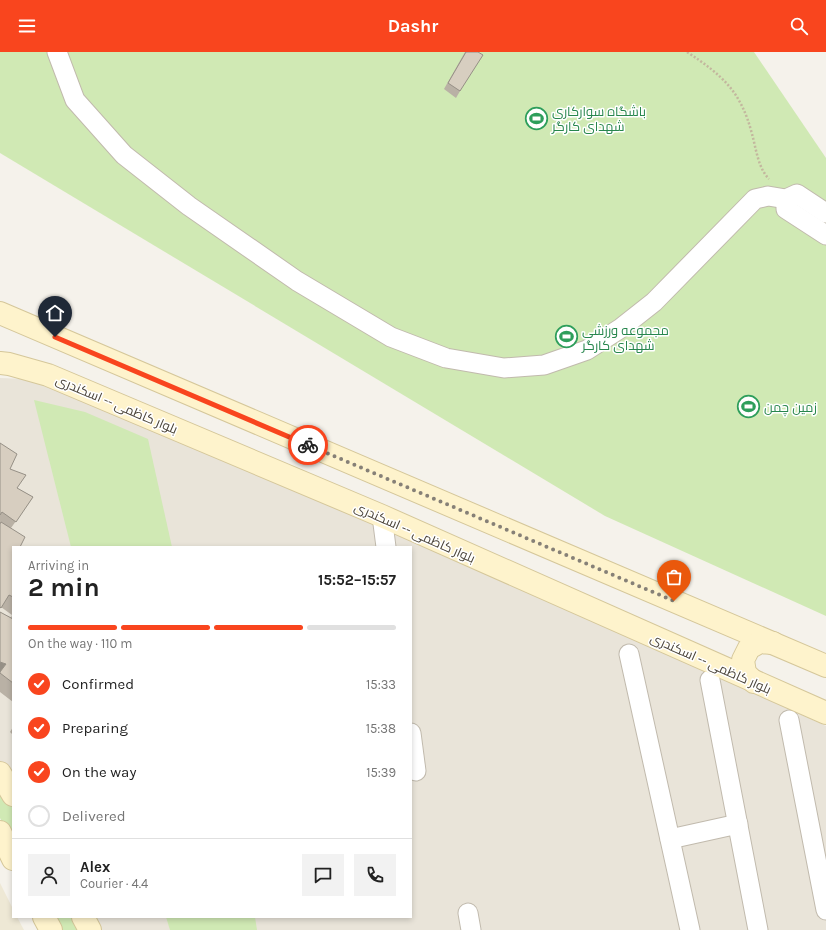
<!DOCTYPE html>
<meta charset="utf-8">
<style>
:root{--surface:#fff;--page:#f2f2f2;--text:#222;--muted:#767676;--line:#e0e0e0;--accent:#f9451e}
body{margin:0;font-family:Karla,Cairo,sans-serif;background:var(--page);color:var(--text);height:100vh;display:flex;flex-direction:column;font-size:15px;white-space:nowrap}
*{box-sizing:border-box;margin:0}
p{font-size:13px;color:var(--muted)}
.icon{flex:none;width:22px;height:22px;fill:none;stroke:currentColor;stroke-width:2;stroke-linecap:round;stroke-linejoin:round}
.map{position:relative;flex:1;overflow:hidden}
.panel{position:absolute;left:12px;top:494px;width:400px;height:372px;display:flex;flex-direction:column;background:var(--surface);border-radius:0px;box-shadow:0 2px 6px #0003}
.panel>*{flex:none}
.pin{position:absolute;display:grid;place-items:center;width:34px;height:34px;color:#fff;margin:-41px -17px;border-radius:50% 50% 50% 0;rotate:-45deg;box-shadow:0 0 4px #0007}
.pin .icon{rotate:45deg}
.courier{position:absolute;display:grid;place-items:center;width:40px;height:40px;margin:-20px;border:3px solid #f9451e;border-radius:50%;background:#fff;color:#222;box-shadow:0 1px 5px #0007}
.overview em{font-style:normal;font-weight:700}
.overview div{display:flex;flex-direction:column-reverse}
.overview{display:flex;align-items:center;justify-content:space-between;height:68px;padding:0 16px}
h1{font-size:26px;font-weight:700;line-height:30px}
.bar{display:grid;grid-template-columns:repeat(4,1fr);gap:6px 4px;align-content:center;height:48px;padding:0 16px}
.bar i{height:5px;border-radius:3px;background:var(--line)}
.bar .selected{background:var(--accent)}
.bar p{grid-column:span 4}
.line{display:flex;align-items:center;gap:10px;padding:0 16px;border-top:1px solid var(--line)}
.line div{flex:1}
.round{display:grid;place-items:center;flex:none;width:42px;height:42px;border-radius:0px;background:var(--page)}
ol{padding:0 16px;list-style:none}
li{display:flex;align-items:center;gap:12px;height:44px}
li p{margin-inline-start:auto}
li .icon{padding:4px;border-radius:50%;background:var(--accent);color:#fff;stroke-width:4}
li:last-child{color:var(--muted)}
li i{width:22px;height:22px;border:2px solid var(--line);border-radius:50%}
header{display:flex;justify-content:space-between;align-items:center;height:52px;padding:0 16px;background:var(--accent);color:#fff;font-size:18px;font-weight:700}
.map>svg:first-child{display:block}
.residential{fill:#e9e4d9}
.education{fill:#eee8d5}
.green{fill:#d0e9b4}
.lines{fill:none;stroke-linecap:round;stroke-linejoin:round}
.street-casing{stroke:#c1baad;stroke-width:21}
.secondary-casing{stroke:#d5c79a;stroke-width:24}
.path{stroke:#c3b79e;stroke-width:2.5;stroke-dasharray:2 2;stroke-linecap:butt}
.street{stroke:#fff;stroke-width:19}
.secondary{stroke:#fef3cc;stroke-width:22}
.wall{fill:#b9b1a5}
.shaded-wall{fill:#969086}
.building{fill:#d7cec0;stroke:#969086}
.done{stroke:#868077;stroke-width:4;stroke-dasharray:0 7.2}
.route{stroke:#f9451e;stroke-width:5}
.labels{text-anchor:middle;stroke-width:3;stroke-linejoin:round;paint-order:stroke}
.leisure-label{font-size:13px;fill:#27864d;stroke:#fff;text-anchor:start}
.street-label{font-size:13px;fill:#4a4338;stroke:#fff}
</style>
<header><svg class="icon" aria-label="menu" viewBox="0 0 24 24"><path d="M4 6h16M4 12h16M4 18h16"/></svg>Dashr<svg class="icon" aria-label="search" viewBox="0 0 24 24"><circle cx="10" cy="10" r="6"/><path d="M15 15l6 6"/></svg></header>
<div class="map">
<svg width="826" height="878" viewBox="0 0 826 878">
<rect width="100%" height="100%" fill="#f5f2eb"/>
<path class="residential" d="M0 326 26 327 82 346 407 484 826 674V878H98L91 865H411V495H13V730L0 709Z"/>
<path class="education" d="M0 831 13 857V865H17L24 878H0Z"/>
<g class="green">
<path d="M0 0H754L826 106V564L605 464 0 101Z"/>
<path d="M34 348 85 360 148 387 172 495H71Z"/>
<path d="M0 731 13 755V792L0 766Z"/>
<path d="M51 865H75L82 878H58Z"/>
<path d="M166 865H255L257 878H170Z"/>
</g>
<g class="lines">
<defs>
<g id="street">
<path d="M57 0 75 48 124 103 189 154 297 229 391 285 446 306 504 316 544 313 587 298 621 276 654 250 755 147 768 144 786 147 797 142 826 161"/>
<path d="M786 147V157L826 183"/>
<path d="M382 464 386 495"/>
<path d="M629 602 690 878"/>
<path d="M710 628 758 878"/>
<path d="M789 668 826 858"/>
<path d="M411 681 416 719"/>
<path d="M670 787 738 772"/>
<path d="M468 861 471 878"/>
</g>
<g id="secondary">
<path d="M0 261 826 614"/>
<path d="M0 311 9 312 48 323 382 464 826 661"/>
<path d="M754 630 745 621 743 608 749 596 760 590 773 591"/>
<path d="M0 721 13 743"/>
<path d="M0 780 13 807"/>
<path d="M44 865 51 878"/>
<path d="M83 865 90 878"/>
</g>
</defs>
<use href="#street" class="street-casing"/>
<use href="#secondary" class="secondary-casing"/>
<path class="path" d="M687 0C722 23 741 39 752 82 756 96 758 116 769 127"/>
<use href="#street" class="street"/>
<use href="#secondary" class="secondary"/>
</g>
<g class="wall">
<path d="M465 0H478L460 39 456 46 444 37Z"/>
<path d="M0 391 17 436 33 445 11 476 13 495V650L0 640V560L11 566 12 563 1 555 0 557Z"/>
<path d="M13 675V683L10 680Z"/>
</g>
<path class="shaded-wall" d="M0 610 6 612 0 620Z"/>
<g class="building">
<path d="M466 0H478L483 3 460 39 448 31Z"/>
<path d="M0 391 17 402 10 417 26 423 17 436 33 445 16 470 2 460 0 463Z"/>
<path d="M1 470 25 485 20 495H13V545L9 543 1 556 0 555V472Z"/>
<path d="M0 560 13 567V631L0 621V620L6 612 0 610Z"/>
</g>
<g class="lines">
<path class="done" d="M308 393 674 549"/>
<path class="route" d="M55 285 308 393"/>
</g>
<defs>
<symbol id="stadium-ring" viewBox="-11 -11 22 22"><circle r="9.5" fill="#fff" stroke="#2e9e5b" stroke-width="1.5"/><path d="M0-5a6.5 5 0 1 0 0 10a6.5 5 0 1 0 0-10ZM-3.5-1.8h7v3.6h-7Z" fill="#2e9e5b"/></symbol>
</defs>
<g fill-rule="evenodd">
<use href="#stadium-ring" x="524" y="54" width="25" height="25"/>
<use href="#stadium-ring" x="554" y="272" width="25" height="25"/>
<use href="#stadium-ring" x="736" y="342" width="25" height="25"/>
</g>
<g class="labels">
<g class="leisure-label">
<text x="552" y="64">باشگاه سوارکاری<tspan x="552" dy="15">شهدای کارگر</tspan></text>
<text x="582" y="283">مجموعه ورزشی<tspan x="582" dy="15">شهدای کارگر</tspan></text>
<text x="764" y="360">زمین چمن</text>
</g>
<g class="street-label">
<text transform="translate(117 352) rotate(23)" y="5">بلوار کاظمی -- اسکندری</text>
<text transform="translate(415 480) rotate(24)" y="5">بلوار کاظمی -- اسکندری</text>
<text transform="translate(711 611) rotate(24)" y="5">بلوار کاظمی -- اسکندری</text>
</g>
</g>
</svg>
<div class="pin" style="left:674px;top:549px;background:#ea580c"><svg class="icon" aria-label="bag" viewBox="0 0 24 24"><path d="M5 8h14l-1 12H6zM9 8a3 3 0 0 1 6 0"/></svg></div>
<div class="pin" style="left:55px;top:285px;background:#1f2937"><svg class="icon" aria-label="home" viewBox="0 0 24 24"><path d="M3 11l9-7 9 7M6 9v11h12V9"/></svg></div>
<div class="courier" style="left:308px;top:393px"><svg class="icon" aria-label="bike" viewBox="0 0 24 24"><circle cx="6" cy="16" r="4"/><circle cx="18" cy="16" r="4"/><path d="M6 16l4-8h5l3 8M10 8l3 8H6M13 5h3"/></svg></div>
<section class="panel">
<div class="overview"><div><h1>2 min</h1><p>Arriving in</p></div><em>15:52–15:57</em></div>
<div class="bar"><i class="selected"></i><i class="selected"></i><i class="selected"></i><i></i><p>On the way · 110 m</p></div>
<ol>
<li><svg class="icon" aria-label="check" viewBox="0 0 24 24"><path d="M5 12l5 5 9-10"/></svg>Confirmed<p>15:33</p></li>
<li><svg class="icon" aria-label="check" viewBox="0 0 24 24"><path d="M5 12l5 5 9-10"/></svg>Preparing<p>15:38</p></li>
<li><svg class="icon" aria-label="check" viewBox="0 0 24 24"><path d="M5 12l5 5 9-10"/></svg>On the way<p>15:39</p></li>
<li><i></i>Delivered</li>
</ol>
<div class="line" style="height:72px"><a class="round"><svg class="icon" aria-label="person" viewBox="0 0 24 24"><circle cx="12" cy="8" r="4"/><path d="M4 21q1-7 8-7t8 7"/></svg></a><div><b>Alex</b><p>Courier · 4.4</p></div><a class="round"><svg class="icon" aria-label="chat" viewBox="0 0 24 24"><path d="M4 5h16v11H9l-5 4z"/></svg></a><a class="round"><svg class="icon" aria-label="phone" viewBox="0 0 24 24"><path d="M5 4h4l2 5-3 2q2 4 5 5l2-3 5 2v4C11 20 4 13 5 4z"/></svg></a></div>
</section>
</div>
